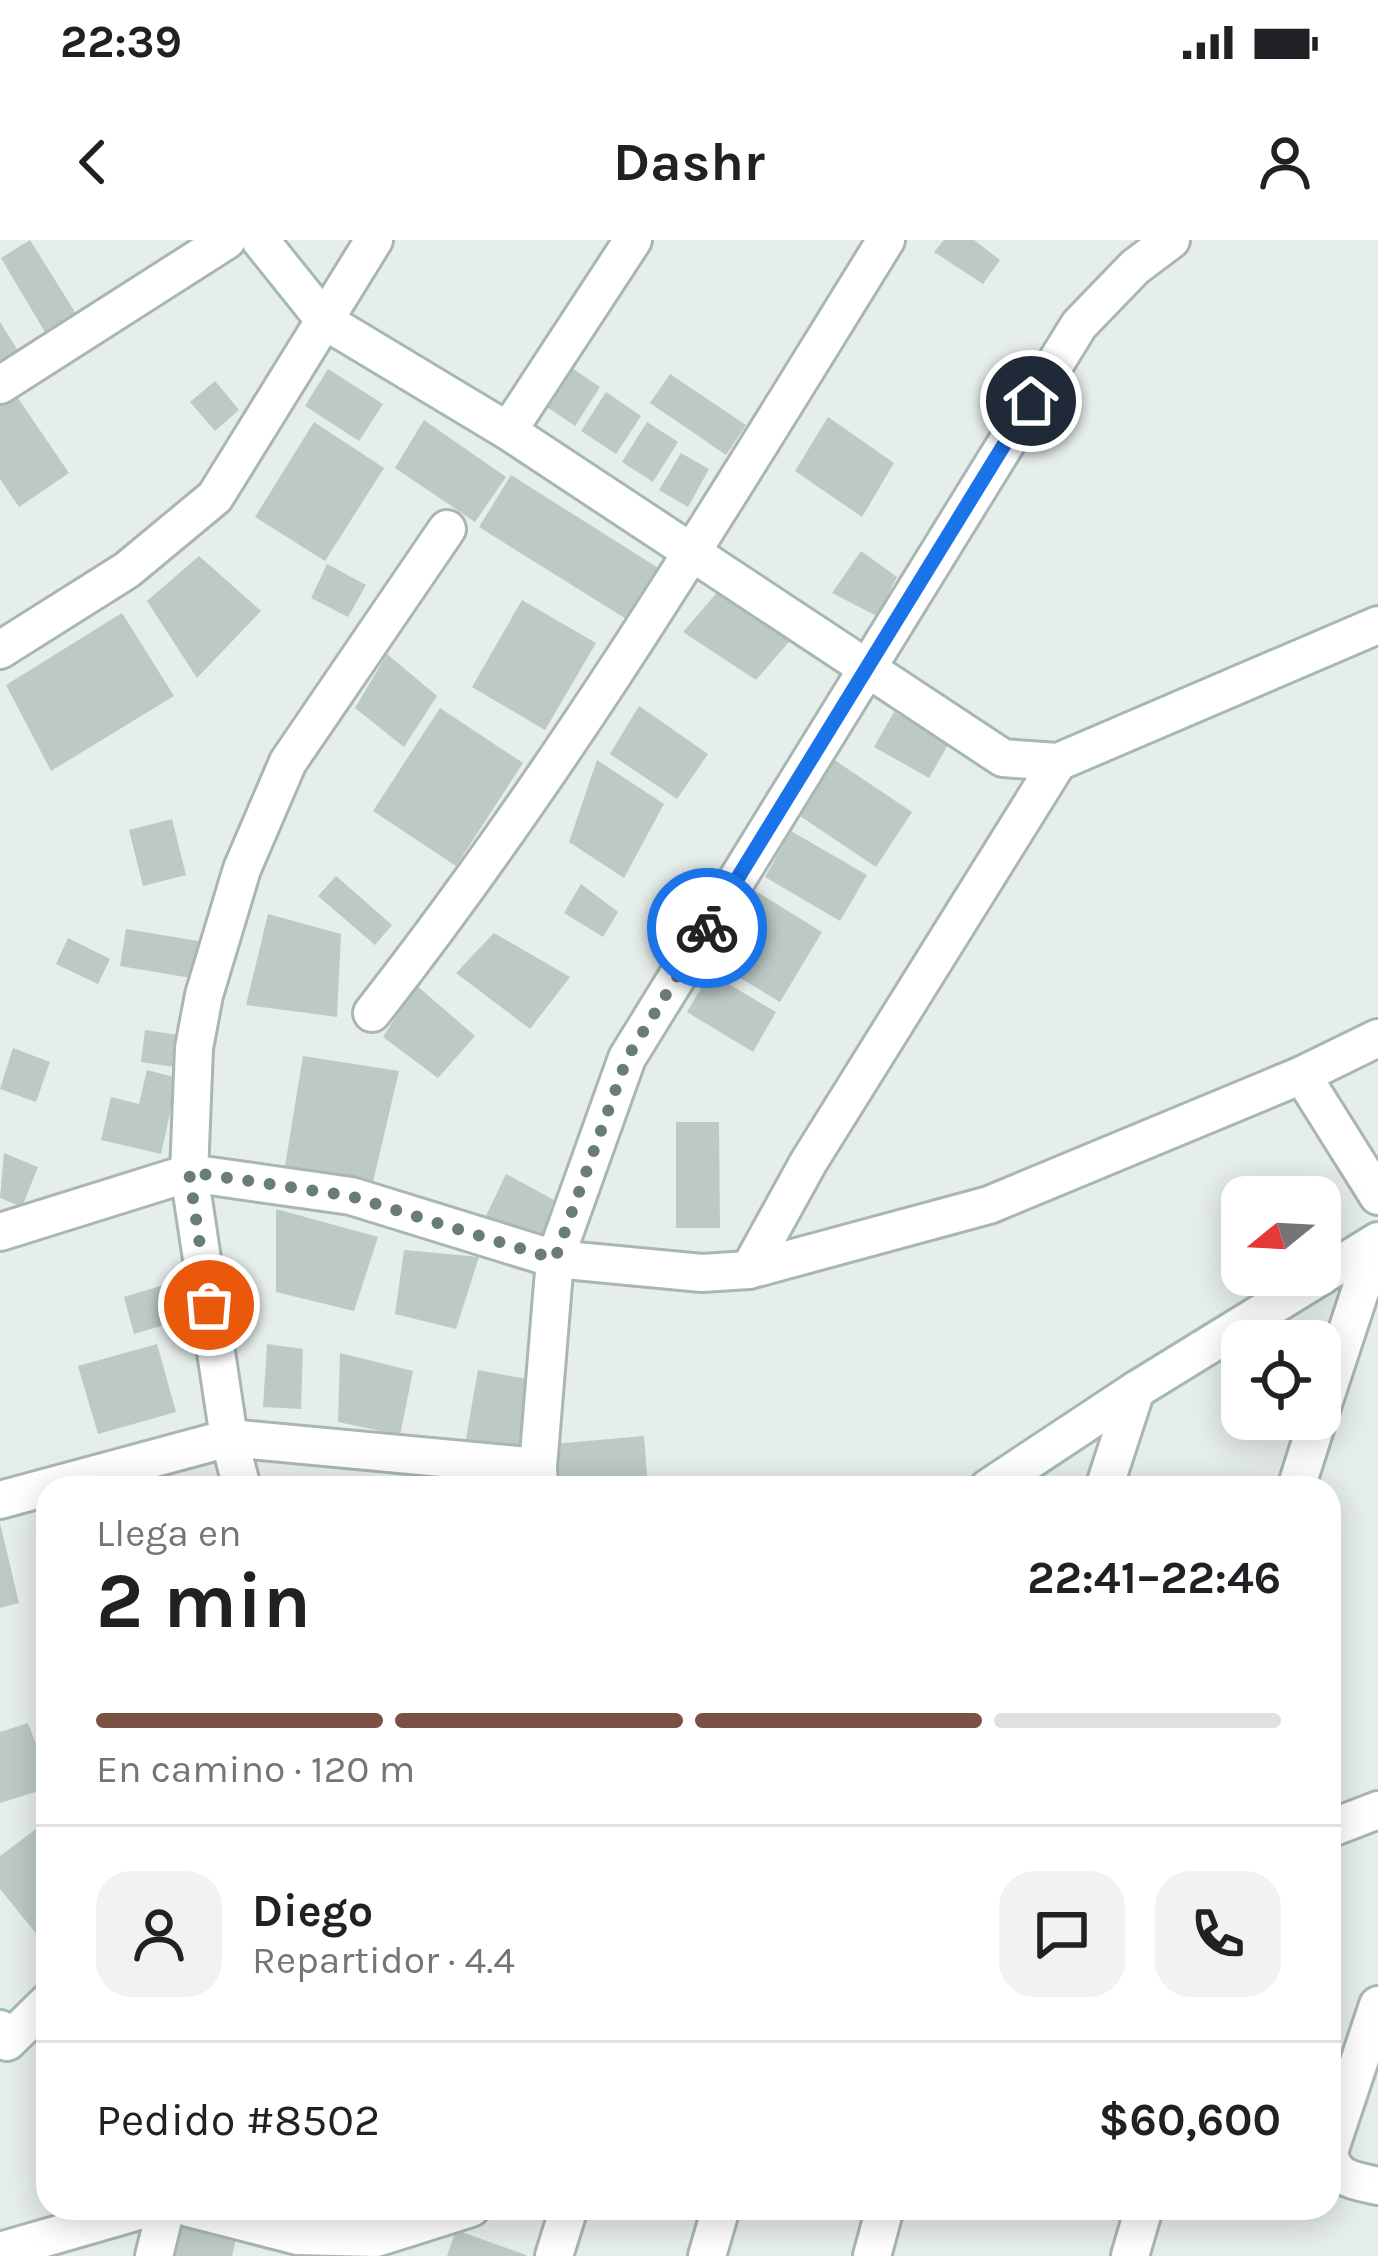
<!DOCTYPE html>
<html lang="es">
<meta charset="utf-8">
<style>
:root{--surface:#fff;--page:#f2f2f2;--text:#202124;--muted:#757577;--line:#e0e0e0;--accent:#7a5143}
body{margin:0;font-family:Karla,sans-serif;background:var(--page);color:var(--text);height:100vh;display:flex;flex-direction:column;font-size:45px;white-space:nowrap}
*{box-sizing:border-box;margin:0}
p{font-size:39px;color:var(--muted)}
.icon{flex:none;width:66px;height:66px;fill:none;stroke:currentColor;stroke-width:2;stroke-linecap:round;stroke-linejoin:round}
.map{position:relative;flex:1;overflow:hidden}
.details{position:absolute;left:36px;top:1236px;width:1305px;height:744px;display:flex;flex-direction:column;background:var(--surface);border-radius:36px;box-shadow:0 6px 30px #0003}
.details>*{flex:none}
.needle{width:78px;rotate:252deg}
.controls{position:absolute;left:1221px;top:936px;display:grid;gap:24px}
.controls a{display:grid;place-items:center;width:120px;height:120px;border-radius:24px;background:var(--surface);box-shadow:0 6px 30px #0003;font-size:60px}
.pin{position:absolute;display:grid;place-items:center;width:102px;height:102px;color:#fff;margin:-51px;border:6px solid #fff;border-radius:50%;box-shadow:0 3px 12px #0007}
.courier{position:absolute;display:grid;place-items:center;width:120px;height:120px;margin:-60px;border:9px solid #1a73e8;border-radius:50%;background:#fff;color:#222;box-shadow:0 3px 15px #0007}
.overview em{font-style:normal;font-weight:700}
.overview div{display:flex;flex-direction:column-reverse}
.overview{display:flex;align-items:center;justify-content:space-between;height:204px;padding:0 60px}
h1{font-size:78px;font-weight:700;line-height:90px}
.bar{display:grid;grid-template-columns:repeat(4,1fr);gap:18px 12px;align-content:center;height:144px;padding:0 60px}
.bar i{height:15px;border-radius:9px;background:var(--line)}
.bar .on{background:var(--accent)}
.bar p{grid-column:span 4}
.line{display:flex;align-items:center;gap:30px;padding:0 60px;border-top:3px solid var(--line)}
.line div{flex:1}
.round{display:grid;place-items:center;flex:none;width:126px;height:126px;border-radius:36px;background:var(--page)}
.status{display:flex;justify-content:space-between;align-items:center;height:84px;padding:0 60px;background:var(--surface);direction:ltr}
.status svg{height:33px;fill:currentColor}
header{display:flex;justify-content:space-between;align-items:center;height:156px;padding:0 60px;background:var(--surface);font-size:54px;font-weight:700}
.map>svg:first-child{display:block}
.building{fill:#bcc9c4}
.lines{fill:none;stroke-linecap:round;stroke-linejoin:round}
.street-casing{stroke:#a9b6b2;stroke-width:42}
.secondary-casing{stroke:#a5b9b3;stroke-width:42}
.street{stroke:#fff;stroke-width:36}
.secondary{stroke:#fff;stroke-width:36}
.done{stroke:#697c77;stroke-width:12;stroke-dasharray:0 21.6}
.route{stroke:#1a73e8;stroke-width:15}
</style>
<div class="status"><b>22:39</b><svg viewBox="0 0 49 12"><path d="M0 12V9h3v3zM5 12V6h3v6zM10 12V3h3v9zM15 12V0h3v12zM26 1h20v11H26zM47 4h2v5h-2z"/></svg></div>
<header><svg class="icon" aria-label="back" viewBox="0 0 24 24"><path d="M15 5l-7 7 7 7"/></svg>Dashr<svg class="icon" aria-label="person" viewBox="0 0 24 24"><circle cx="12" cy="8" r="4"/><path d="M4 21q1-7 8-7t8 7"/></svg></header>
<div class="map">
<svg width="1378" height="2016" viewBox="0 0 1378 2016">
<rect width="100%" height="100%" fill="#e6eeeb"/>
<g class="building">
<path d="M30 0 83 85 52 104 1 18Z"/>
<path d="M944 0H974L1000 20 983 44 934 12Z"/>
<path d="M0 82 25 122 0 138Z"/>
<path d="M569 126 600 147 575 186 544 165Z"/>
<path d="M328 129 383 164 359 201 305 166Z"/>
<path d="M670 134 746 185 726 215 650 163Z"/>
<path d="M215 141 239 170 215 191 190 162Z"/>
<path d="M9 145 69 233 19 267 0 239V151Z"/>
<path d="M606 152 641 176 616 214 581 191Z"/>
<path d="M828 177 894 223 862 277 795 231Z"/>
<path d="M424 180 506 237 475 282 395 228Z"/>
<path d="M314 182 384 228 325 321 255 277Z"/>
<path d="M647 182 678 202 653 242 622 222Z"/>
<path d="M681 213 709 229 688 267 659 250Z"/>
<path d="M511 235 671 336 639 387 479 287Z"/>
<path d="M861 311 897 337 877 376 832 353Z"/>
<path d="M199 316 261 371 197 438 147 361Z"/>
<path d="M327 324 366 345 348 377 311 358Z"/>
<path d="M721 348 795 395 756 440 683 392Z"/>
<path d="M522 360 596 403 545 490 472 447Z"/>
<path d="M122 373 174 456 51 531 6 445Z"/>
<path d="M387 414 437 456 404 507 355 468Z"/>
<path d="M639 466 708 514 677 559 610 514Z"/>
<path d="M440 468 523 523 456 626 373 571Z"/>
<path d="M894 472 949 503 929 538 874 507Z"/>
<path d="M833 519 912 572 876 627 797 574Z"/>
<path d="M597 520 664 564 624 638 569 602Z"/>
<path d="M172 579 186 635 143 646 129 590Z"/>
<path d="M791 591 867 635 840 681 765 637Z"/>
<path d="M336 636 392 685 375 705 318 656Z"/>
<path d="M581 644 618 672 603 697 564 673Z"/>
<path d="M754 650 822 692 780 762 712 721Z"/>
<path d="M268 674 341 694 337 777 246 765Z"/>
<path d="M126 689 210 703 203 740 120 726Z"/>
<path d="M494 693 570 737 530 789 456 733Z"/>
<path d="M68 698 110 719 98 744 56 724Z"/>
<path d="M710 733 776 772 753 812 687 772Z"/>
<path d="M416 745 475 796 438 838 383 797Z"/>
<path d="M145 790 185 796 181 828 141 822Z"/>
<path d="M13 808 50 822 36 862 0 849Z"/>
<path d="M303 816 399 831 373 942 285 926Z"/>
<path d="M147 830 178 838 161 914 101 900 111 857 139 864Z"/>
<path d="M676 882H719L720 988H676Z"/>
<path d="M4 913 38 927 22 967 0 958Z"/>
<path d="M506 934 554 960 539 1003 485 978Z"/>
<path d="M276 969 378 997 354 1071 276 1052Z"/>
<path d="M404 1010 479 1017 456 1089 395 1074Z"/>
<path d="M167 1044 178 1081 134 1094 124 1057Z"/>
<path d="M157 1104 176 1172 98 1194 78 1126Z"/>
<path d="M267 1104 303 1109 301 1169 263 1167Z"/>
<path d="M340 1113 413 1131 400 1195 338 1182Z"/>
<path d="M478 1130 532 1140 521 1216 465 1204Z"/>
<path d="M644 1196 648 1248H557L553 1204Z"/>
<path d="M0 1283 19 1363 0 1368Z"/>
<path d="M28 1483 48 1536V1548L0 1563V1492Z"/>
<path d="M48 1580V1708L0 1649V1616Z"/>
<path d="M171 1982 236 1999 232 2016H161Z"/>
<path d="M456 1990 526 2015V2016H447Z"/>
</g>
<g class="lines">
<defs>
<g id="street">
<path d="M0 145 227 0"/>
<path d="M508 191 633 0"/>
<path d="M0 410 127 330 215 257 374 0"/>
<path d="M372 773C563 530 723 263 886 0"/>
<path d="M1302 835 1378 956"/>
<path d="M0 992 189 933 351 956 555 1019 702 1033 749 1030 989 965 1302 835 1378 798"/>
<path d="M749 1030 808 923 1058 522"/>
<path d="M1320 1173 1376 1003"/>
<path d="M242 1248 229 1198 189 933 194 808 204 755 242 629 288 522 447 289"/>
<path d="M539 1248 538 1227 555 1019 627 818 1079 85 1135 27 1171 0"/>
<path d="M1104 1248 1136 1150"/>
<path d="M1296 1248 1318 1179"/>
<path d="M0 1260 229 1198 538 1227"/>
<path d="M1329 1589 1378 1570"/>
<path d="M1378 1765 1329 1912C1334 1940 1353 1940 1378 1946"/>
<path d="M189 1968 298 1996 376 1998 471 1968"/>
<path d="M0 2011 149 1968"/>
<path d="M154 2016 166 1968"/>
<path d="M554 2016 569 1968"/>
<path d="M707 2016 721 1968"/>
<path d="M872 2016 885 1968"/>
<path d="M1130 2016 1144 1968"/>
</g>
<g id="secondary">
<path d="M260 0 325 81 508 191 1003 518 1058 522 1378 385"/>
<path d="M988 1248 1136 1150 1378 1001"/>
<path d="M0 1789 7 1802 48 1762"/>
</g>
</defs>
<use href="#street" class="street-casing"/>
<use href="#secondary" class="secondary-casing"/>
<use href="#street" class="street"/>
<use href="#secondary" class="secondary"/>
</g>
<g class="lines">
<path class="done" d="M209 1065 189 932 350 956 555 1019 627 818 707 688"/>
<path class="route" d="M707 688 1031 161"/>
</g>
</svg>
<div class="controls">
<a><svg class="needle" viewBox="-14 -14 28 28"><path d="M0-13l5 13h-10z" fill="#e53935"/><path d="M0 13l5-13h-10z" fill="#757577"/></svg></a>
<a><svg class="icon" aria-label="locate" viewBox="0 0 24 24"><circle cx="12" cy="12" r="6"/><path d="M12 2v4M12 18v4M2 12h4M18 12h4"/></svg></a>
</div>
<div class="pin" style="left:209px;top:1065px;background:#ea580c"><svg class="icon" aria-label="bag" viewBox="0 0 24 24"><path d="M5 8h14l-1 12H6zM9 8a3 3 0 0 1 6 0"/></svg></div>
<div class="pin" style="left:1031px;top:161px;background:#1f2937"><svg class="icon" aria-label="home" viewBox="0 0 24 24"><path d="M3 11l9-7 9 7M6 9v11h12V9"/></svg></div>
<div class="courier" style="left:707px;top:688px"><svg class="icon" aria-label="bike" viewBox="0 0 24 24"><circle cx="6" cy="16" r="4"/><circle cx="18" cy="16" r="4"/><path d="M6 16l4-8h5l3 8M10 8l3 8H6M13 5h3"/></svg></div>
<section class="details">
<div class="overview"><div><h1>2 min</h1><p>Llega en</p></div><em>22:41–22:46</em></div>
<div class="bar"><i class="on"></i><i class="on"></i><i class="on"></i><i></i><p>En camino · 120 m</p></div>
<div class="line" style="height:216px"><a class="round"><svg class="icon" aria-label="person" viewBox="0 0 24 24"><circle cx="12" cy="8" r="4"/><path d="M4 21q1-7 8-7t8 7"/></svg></a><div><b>Diego</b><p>Repartidor · 4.4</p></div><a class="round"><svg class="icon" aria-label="chat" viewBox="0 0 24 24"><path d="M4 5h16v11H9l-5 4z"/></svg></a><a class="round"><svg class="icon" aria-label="phone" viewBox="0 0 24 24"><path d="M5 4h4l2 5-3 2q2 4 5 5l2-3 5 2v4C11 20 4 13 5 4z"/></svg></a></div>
<div class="line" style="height:156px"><div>Pedido #8502</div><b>$60,600</b></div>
</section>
</div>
